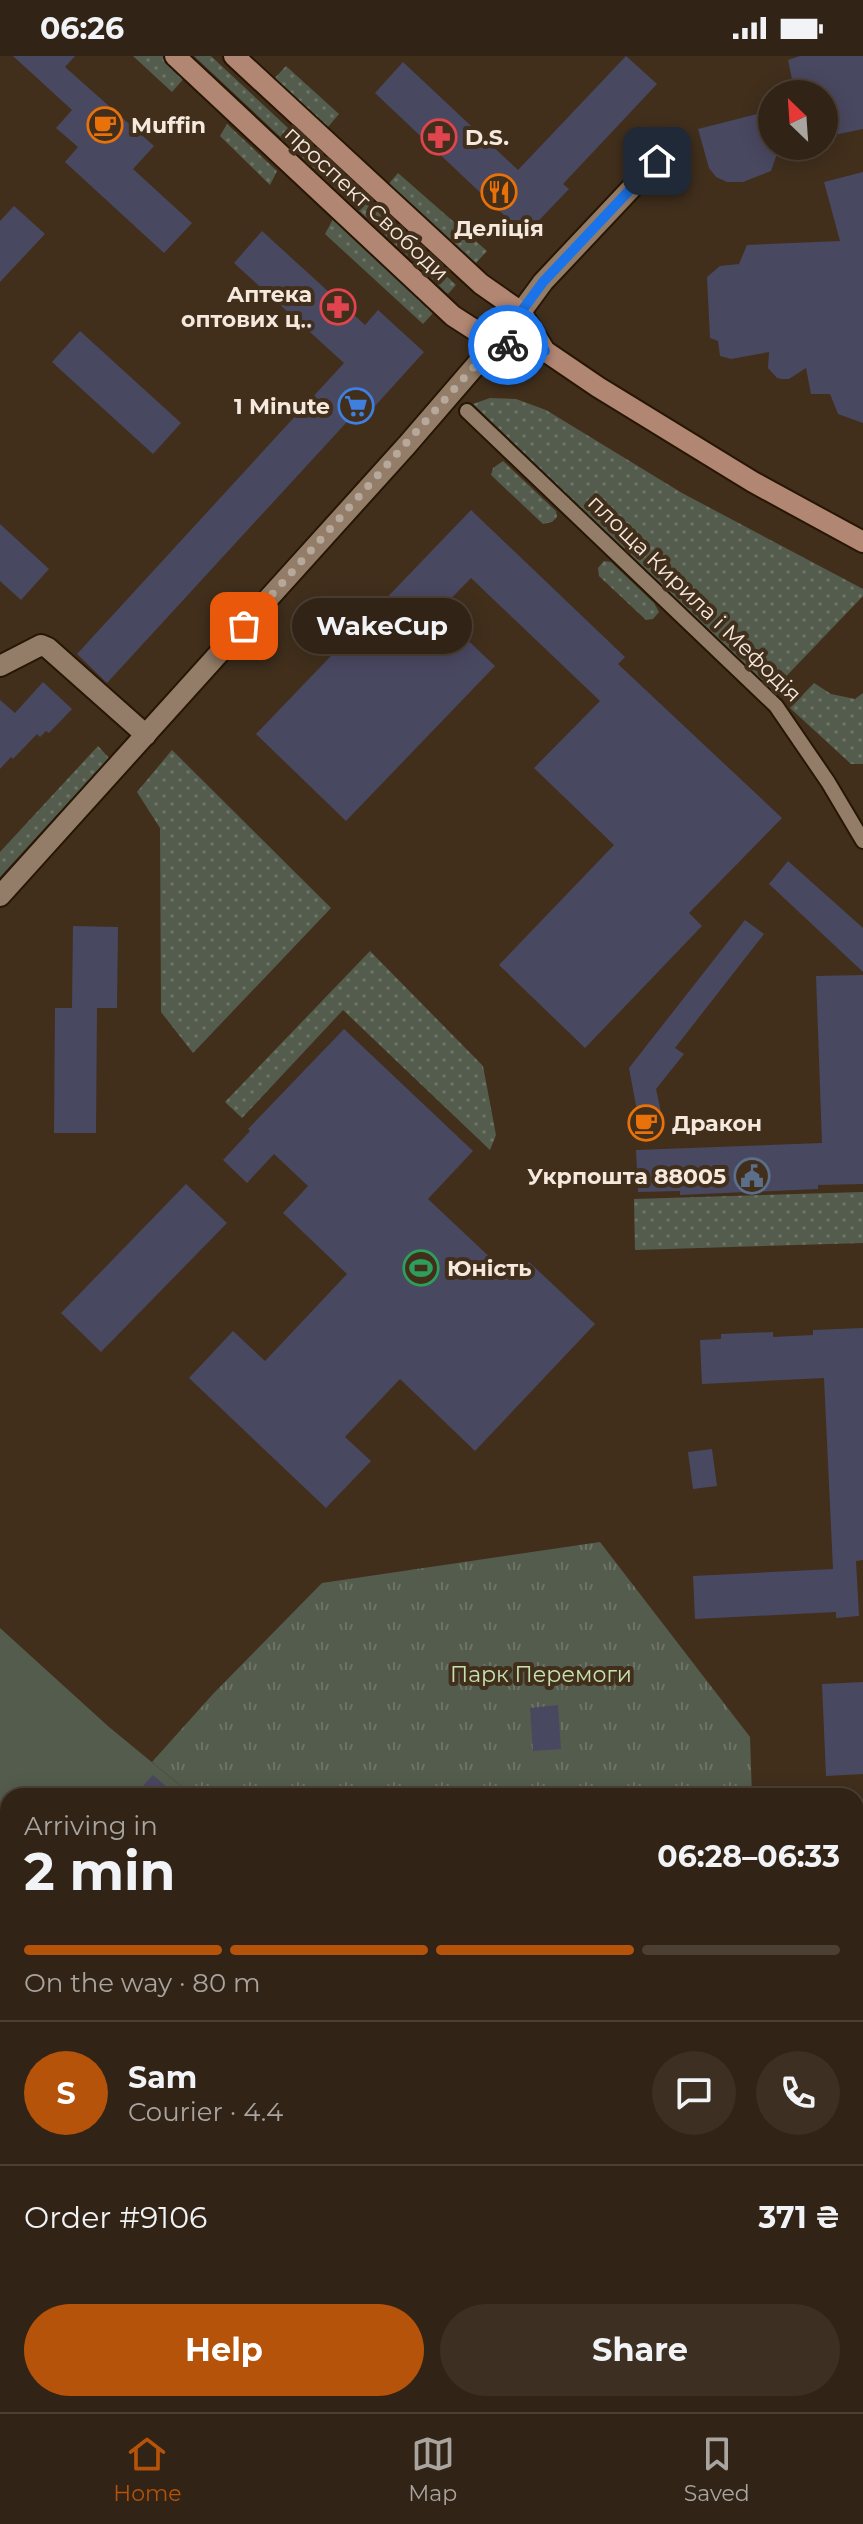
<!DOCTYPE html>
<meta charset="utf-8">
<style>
:root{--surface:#312315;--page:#3d2f22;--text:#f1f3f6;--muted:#a8a4a0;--line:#4c4034;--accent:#b45309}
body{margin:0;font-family:Montserrat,sans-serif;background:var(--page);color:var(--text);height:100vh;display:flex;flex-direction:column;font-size:30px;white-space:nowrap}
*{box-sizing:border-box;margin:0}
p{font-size:26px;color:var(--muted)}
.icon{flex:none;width:44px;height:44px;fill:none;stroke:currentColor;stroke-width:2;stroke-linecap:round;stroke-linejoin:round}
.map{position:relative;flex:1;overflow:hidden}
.side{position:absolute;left:0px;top:1732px;width:864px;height:624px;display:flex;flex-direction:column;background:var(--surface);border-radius:24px 24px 0 0;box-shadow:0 4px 20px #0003,0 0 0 2px var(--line)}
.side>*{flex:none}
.needle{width:52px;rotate:335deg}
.fabs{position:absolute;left:758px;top:24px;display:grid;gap:16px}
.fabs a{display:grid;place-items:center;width:80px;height:80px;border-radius:50%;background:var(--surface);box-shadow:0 4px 20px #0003,0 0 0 2px var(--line);font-size:40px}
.pin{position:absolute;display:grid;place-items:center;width:68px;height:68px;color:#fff;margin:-34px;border-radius:16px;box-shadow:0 4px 12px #0006}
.courier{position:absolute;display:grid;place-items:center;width:80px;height:80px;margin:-40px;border:6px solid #1a73e8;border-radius:50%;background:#fff;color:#222;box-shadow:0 2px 10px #0007}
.bubble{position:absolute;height:56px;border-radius:28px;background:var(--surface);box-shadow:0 4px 20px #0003,0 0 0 2px var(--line);font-size:26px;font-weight:700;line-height:56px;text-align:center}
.overview em{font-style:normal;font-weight:700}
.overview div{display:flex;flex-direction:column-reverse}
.overview{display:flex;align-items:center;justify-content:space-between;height:136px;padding:0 24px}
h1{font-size:52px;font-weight:700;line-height:60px}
.bar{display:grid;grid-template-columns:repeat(4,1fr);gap:12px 8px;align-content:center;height:96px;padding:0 24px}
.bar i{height:10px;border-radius:6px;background:var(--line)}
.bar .selected{background:var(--accent)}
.bar p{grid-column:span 4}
.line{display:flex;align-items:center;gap:20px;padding:0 24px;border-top:2px solid var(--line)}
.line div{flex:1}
.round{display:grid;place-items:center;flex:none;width:84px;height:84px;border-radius:42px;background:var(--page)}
.primary-button{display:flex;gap:16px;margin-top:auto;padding:16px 24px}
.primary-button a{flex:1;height:92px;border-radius:48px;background:var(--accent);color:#fff;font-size:32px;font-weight:700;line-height:92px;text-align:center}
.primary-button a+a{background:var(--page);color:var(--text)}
.status{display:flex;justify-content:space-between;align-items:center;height:56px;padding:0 40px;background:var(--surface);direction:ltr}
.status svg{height:22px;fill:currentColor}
.tab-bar{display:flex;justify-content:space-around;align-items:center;height:112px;border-top:2px solid var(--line);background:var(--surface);font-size:22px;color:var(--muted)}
.tab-bar a{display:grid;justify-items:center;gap:4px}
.tab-bar .selected{color:var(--accent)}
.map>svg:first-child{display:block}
.grass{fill:url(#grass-dots)}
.park{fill:url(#park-tufts)}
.pitch{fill:#545d4d}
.water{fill:url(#water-rules)}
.building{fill:#494861}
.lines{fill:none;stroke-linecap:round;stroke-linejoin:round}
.pedestrian-casing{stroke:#271604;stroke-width:18}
.minor-casing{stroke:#271604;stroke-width:24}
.tertiary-casing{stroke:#271604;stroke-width:24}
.secondary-casing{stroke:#271604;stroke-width:24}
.pedestrian{stroke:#937d68;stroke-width:14}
.minor{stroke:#937d68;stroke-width:20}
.tertiary{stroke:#937d68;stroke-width:20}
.secondary{stroke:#b18673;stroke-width:20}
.done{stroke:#b6a89a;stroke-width:8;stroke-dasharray:0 14.4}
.route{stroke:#1a73e8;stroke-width:10}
.labels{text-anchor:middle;stroke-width:8;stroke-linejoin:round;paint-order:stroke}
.poi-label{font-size:22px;font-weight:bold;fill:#f5e9de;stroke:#412f1c;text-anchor:start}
.street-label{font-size:22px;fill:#f5e9de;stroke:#412f1c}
.park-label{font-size:22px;fill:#c7e2b1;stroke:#412f1c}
</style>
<div class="status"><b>06:26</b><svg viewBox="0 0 49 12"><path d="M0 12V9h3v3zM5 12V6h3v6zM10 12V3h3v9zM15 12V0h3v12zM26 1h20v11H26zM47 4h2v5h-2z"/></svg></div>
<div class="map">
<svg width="863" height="2356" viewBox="0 0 863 2356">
<defs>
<pattern id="grass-dots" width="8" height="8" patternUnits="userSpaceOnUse" patternTransform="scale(2)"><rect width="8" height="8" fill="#545d4d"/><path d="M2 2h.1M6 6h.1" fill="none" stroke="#6d7466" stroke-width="1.8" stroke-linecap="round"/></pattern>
<pattern id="park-tufts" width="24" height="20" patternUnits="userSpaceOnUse" patternTransform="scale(2)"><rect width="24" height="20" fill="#545d4d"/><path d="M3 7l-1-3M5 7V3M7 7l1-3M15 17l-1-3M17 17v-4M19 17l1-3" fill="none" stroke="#6d7466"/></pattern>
<pattern id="water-rules" width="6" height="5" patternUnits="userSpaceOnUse" patternTransform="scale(2)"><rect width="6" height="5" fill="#587784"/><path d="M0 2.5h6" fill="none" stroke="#515e64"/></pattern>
</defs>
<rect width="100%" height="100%" fill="#412f1c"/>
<g class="grass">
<path d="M133 0H165L186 20 172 36Z"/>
<path d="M194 0H211L456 229 448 238Z"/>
<path d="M286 10 339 58 328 71 274 23Z"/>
<path d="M227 68 277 115 270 129 220 80Z"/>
<path d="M398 117 487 195 475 208 386 131Z"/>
<path d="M333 163 434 256 423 268 325 178Z"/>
<path d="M490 342 516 343 546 354 682 437 863 533V540L772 635 473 348Z"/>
<path d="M503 405 556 455 557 461 552 466 543 468 491 419 493 412Z"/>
<path d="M604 505 611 506 654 547 659 556 653 563 646 564 599 520 598 512Z"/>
<path d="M814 627 831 638 855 643 863 637V708H851L790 652Z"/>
<path d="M98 690 109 702 0 821V796Z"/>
<path d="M172 694 331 852 193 997 161 956 160 772 137 736Z"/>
<path d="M370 895 483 1010 496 1079 490 1094 343 954 242 1062 225 1046Z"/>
<path d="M863 1136V1187L635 1194 634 1143Z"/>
</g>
<g class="park">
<path d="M600 1486 750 1681 752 1740H193L152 1706 213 1638 322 1527Z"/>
<path d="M8 2067V2348H598V2356H0V2076Z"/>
</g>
<path class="pitch" d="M0 1572 109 1671 193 1740H8V2026L0 2019Z"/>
<path class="water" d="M8 2296V2348H222L220 2356H0V2301Z"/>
<g class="building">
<path d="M13 0H75L65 11 154 90 133 113 192 167 164 197 65 106 78 91 56 72 72 54Z"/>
<path d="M626 0 657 28 563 128 569 133 525 179 375 37 403 6 518 114Z"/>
<path d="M800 0H863V73L824 81V38H795L788 4Z"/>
<path d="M769 55 772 90H775L777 98 771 115 743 126H727L716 121 709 112 698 73Z"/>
<path d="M863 116V367L838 358 830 338H811L806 312 789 323H782L777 322 768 312 769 296 731 303 720 300 718 285 710 282 707 221 720 210 739 208 747 189 840 185 824 126Z"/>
<path d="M14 150 45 178 0 226V165Z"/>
<path d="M262 175 365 269 378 254 424 296 375 350 368 343 107 627 77 598 344 307 234 207Z"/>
<path d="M80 275 181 367 153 398 52 306Z"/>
<path d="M471 454 625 601 618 608 782 762 689 857 702 870 585 992 499 909 614 789 534 712 600 645 471 522 438 556 495 610 346 765 256 678Z"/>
<path d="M0 468 49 513 21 544 0 525Z"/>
<path d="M43 626 72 653 49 677 46 675 40 681 37 678 13 703 11 701 0 713V644L15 657Z"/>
<path d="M788 805 863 872V916L769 828Z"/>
<path d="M745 864 764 878 675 992 684 998 656 1033 661 1056 638 1060 629 1012Z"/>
<path d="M73 870 118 871 117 952H97L96 1077H54L55 952H72Z"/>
<path d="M863 919V1128L818 1129V1133L680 1139V1135L638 1136 636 1094 822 1087 816 920Z"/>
<path d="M344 973 473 1095 428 1143 513 1223 529 1206 595 1268 475 1395 400 1323 345 1381 371 1405 326 1452 189 1322 233 1275 265 1305 347 1218 283 1157 308 1130 274 1098 247 1127 223 1104 250 1075 248 1073Z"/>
<path d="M186 1128 227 1167 101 1296 61 1257Z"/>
<path d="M863 1272V1504L856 1505 859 1560 836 1562V1556L695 1563 693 1520 833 1513 824 1322 702 1328 700 1284 721 1283V1278L773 1276V1281L813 1279V1274Z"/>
<path d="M712 1393 717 1430 693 1433 688 1396Z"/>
<path d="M863 1626V1718L826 1720 822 1628Z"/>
<path d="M558 1649 561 1693 533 1695 530 1652Z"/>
<path d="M153 1719 177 1740H134Z"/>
</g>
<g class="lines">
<defs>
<path id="pedestrian" d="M467 355 776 650 828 726 863 785"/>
<g id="minor">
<path d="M521 256 543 226 657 105"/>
<path d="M0 610 41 589 48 592 146 679"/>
</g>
<path id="tertiary" d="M0 840 407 389 495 287"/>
<g id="secondary">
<path d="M175 0 453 260 495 287 545 295"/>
<path d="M234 0 481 228 521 256 545 295 598 331 753 426 863 486"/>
</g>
</defs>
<use href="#pedestrian" class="pedestrian-casing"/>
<use href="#minor" class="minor-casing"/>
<use href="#tertiary" class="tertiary-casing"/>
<use href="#secondary" class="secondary-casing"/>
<use href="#pedestrian" class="pedestrian"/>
<use href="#minor" class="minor"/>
<use href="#tertiary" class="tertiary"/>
<use href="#secondary" class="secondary"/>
</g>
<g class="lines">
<path class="done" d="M244 570 495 287 508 289"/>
<path class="route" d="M508 289 545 295 521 256 543 226 657 105"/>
</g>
<defs>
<symbol id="cafe-ring" viewBox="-11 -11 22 22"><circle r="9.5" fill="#412f1c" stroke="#e8710a" stroke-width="1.5"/><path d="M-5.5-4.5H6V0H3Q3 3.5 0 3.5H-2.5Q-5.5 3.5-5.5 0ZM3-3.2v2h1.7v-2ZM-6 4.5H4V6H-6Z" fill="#e8710a"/></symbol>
<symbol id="pharmacy-ring" viewBox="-11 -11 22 22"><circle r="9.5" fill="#412f1c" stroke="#e0444e" stroke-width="1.5"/><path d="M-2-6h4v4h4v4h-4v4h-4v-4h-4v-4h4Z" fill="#e0444e"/></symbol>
<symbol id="restaurant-ring" viewBox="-11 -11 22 22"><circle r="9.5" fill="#412f1c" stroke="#e8710a" stroke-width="1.5"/><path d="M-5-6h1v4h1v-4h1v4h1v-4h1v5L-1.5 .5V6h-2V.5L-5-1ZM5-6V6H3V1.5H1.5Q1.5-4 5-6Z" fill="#e8710a"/></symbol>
<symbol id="supermarket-ring" viewBox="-11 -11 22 22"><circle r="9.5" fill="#412f1c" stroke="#3f7fe0" stroke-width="1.5"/><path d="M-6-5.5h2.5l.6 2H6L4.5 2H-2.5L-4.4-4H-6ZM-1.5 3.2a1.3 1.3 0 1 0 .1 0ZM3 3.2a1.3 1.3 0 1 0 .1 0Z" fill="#3f7fe0"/></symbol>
<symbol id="civic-ring" viewBox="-11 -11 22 22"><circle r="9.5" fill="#412f1c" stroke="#5c6f8a" stroke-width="1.5"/><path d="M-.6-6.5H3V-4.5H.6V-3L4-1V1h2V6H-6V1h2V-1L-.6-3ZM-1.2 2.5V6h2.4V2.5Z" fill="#5c6f8a"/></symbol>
<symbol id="stadium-ring" viewBox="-11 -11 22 22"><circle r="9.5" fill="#412f1c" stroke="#2e9e5b" stroke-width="1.5"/><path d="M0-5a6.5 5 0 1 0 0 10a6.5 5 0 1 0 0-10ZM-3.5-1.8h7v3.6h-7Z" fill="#2e9e5b"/></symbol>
</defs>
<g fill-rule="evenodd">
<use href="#cafe-ring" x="85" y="49" width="40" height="40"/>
<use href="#pharmacy-ring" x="419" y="61" width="40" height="40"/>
<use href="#restaurant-ring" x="479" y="116" width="40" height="40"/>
<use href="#pharmacy-ring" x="318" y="231" width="40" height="40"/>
<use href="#supermarket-ring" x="336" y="330" width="40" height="40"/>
<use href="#cafe-ring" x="626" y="1047" width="40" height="40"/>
<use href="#civic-ring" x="732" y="1100" width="40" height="40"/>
<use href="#stadium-ring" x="401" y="1192" width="40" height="40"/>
</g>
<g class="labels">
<g class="poi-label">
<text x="131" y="77">Muffin</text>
<text x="465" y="89">D.S.</text>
<text x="499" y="180" text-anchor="middle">Деліція</text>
<text x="312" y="246" text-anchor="end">Аптека<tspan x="312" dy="25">оптових ц‥</tspan></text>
<text x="330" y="358" text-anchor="end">1 Minute</text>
<text x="672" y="1075">Дракон</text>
<text x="726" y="1128" text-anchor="end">Укрпошта 88005</text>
<text x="447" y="1220">Юність</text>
</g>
<g class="street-label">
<text transform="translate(367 147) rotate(43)" y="8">проспект Свободи</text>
<text transform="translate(695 542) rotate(44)" y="8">площа Кирила і Мефодія</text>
</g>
<g class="park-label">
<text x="541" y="1626">Парк Перемоги</text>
</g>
</g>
</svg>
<div class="fabs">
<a><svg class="needle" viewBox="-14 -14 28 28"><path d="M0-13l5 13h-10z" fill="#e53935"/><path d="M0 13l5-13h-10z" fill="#a8a4a0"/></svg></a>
</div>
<div class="pin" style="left:244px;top:570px;background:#ea580c"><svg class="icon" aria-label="bag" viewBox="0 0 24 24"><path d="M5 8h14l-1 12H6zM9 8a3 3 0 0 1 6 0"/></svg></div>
<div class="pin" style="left:657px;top:105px;background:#1f2937"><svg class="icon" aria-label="home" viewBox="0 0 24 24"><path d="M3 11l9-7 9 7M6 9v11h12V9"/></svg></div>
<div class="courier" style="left:508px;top:289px"><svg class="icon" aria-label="bike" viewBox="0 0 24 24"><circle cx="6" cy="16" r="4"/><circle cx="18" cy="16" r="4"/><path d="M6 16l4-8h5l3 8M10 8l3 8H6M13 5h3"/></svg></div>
<div class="bubble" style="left:292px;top:542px;width:180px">WakeCup</div>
<section class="side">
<div class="overview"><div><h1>2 min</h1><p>Arriving in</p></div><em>06:28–06:33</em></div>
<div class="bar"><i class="selected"></i><i class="selected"></i><i class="selected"></i><i></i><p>On the way · 80 m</p></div>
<div class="line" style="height:144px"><b class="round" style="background:var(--accent);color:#fff">S</b><div><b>Sam</b><p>Courier · 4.4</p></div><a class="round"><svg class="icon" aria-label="chat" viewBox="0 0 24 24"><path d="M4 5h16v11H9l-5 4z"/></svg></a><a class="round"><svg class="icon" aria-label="phone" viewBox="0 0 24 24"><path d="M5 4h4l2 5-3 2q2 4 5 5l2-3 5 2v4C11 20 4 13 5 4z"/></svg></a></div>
<div class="line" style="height:104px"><div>Order #9106</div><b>371 ₴</b></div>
<div class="primary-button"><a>Help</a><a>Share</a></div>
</section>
</div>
<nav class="tab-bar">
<a class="selected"><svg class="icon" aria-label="home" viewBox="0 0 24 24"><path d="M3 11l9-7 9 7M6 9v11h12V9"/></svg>Home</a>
<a><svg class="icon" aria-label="map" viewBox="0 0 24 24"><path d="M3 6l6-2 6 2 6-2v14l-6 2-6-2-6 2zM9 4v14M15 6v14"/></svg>Map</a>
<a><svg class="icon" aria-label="saved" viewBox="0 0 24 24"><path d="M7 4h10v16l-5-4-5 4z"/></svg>Saved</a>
</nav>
